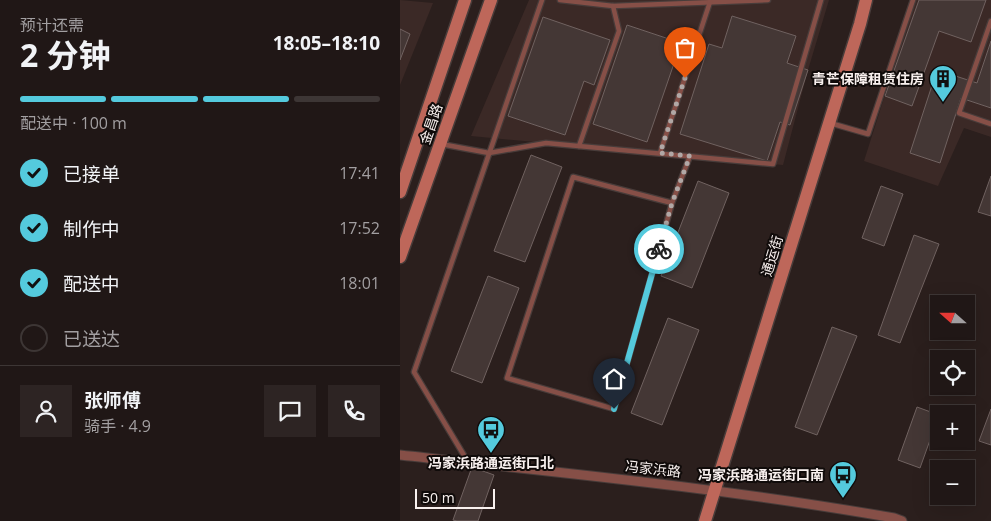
<!DOCTYPE html>
<html lang="zh">
<meta charset="utf-8">
<style>
:root{--surface:#201716;--page:#2d2423;--text:#f1f3f6;--muted:#a29fa1;--line:#3d3635;--accent:#54cadd}
body{margin:0;font-family:"Open Sans","Noto Sans SC",sans-serif;background:var(--page);color:var(--text);height:100vh;display:flex;flex-direction:column;font-size:19px;white-space:nowrap}
*{box-sizing:border-box;margin:0}
p{font-size:16px;color:var(--muted)}
.icon{flex:none;width:28px;height:28px;fill:none;stroke:currentColor;stroke-width:2;stroke-linecap:round;stroke-linejoin:round}
.map{position:relative;flex:1;overflow:hidden}
.side{display:flex;flex-direction:column;background:var(--surface);width:400px}
.side>*{flex:none}
.needle{width:32px;rotate:291deg}
.controls{position:absolute;left:530px;top:295px;display:grid;gap:10px}
.controls a{display:grid;place-items:center;width:45px;height:45px;border-radius:0px;background:var(--surface);box-shadow:0 5px 20px #0002,0 0 0 1px var(--line);font-size:25px}
.scale{position:absolute;left:15px;bottom:12px;width:80px;box-sizing:border-box;padding-left:5px;border:2px solid #f9f1ef;border-top:0;font-size:14px;line-height:18px;white-space:nowrap;color:#f9f1ef;-webkit-text-stroke:4px #100b0a;paint-order:stroke}
.pin{position:absolute;display:grid;place-items:center;width:42px;height:42px;color:#fff;margin:-51px -21px;border-radius:50% 50% 50% 0;rotate:-45deg;box-shadow:0 0 5px #0007}
.pin .icon{rotate:45deg}
.courier{position:absolute;display:grid;place-items:center;width:50px;height:50px;margin:-25px;border:4px solid #54cadd;border-radius:50%;background:#fff;color:#222;box-shadow:0 1px 6px #0007}
.head em{font-style:normal;font-weight:700}
.head div{display:flex;flex-direction:column-reverse}
.head{display:flex;align-items:center;justify-content:space-between;height:85px;padding:0 20px}
h1{font-size:32px;font-weight:700;line-height:38px}
.bar{display:grid;grid-template-columns:repeat(4,1fr);gap:8px 5px;align-content:center;height:60px;padding:0 20px}
.bar i{height:6px;border-radius:4px;background:var(--line)}
.bar .active{background:var(--accent)}
.bar p{grid-column:span 4}
.line{display:flex;align-items:center;gap:12px;padding:0 20px;border-top:1px solid var(--line)}
.line div{flex:1}
.round{display:grid;place-items:center;flex:none;width:52px;height:52px;border-radius:0px;background:var(--page)}
ol{padding:0 20px;list-style:none}
li{display:flex;align-items:center;gap:15px;height:55px}
li p{margin-inline-start:auto}
li .icon{padding:5px;border-radius:50%;background:var(--accent);color:#111;stroke-width:4}
li:last-child{color:var(--muted)}
li i{width:28px;height:28px;border:2px solid var(--line);border-radius:50%}
main{display:flex;flex:1;min-height:0}
.map>svg:first-child{display:block}
.built{fill:#3b2926}
.building{fill:#443735;stroke:#706260}
.lines{fill:none;stroke-linecap:round;stroke-linejoin:round}
.lane-casing{stroke:#483c3a;stroke-width:7}
.street-casing{stroke:#483c3a;stroke-width:11}
.secondary-casing{stroke:#483c3a;stroke-width:15}
.lane{stroke:#864f47;stroke-width:4.5}
.street{stroke:#864f47;stroke-width:9}
.secondary{stroke:#be675a;stroke-width:12}
.done{stroke:#b1a8a6;stroke-width:5;stroke-dasharray:0 9}
.route{stroke:#54cadd;stroke-width:6}
.labels{text-anchor:middle;stroke-width:4;stroke-linejoin:round;paint-order:stroke}
.poi-label{font-size:14px;font-weight:bold;fill:#f9f1ef;stroke:#100b0a;text-anchor:end}
.street-label{font-size:14px;fill:#f9f1ef;stroke:#100b0a}
</style>
<main>
<section class="side">
<div class="head"><div><h1>2 分钟</h1><p>预计还需</p></div><em>18:05–18:10</em></div>
<div class="bar"><i class="active"></i><i class="active"></i><i class="active"></i><i></i><p>配送中 · 100 m</p></div>
<ol>
<li><svg class="icon" aria-label="check" viewBox="0 0 24 24"><path d="M5 12l5 5 9-10"/></svg>已接单<p>17:41</p></li>
<li><svg class="icon" aria-label="check" viewBox="0 0 24 24"><path d="M5 12l5 5 9-10"/></svg>制作中<p>17:52</p></li>
<li><svg class="icon" aria-label="check" viewBox="0 0 24 24"><path d="M5 12l5 5 9-10"/></svg>配送中<p>18:01</p></li>
<li><i></i>已送达</li>
</ol>
<div class="line" style="height:90px"><a class="round"><svg class="icon" aria-label="person" viewBox="0 0 24 24"><circle cx="12" cy="8" r="4"/><path d="M4 21q1-7 8-7t8 7"/></svg></a><div><b>张师傅</b><p>骑手 · 4.9</p></div><a class="round"><svg class="icon" aria-label="chat" viewBox="0 0 24 24"><path d="M4 5h16v11H9l-5 4z"/></svg></a><a class="round"><svg class="icon" aria-label="phone" viewBox="0 0 24 24"><path d="M5 4h4l2 5-3 2q2 4 5 5l2-3 5 2v4C11 20 4 13 5 4z"/></svg></a></div>
</section>
<div class="map">
<svg width="591" height="521" viewBox="0 0 591 521">
<rect width="100%" height="100%" fill="#2b1f1d"/>
<g class="built">
<path d="M0 0 33 3 0 85Z"/>
<path d="M129 0H429L408 70 383 165 71 136Z"/>
<path d="M515 0H591V137L564 128 538 186 464 161Z"/>
</g>
<g class="building">
<path d="M519 0H586L571 42 539 31 512 106 485 96Z"/>
<path d="M332 16 396 36 387 63 408 70 390 125 380 122 367 161 280 134 309 44 322 48Z"/>
<path d="M143 17 210 40 194 85 184 81 165 135 108 116Z"/>
<path d="M227 25 281 43 247 142 193 124Z"/>
<path d="M0 29 10 34 0 60Z"/>
<path d="M591 41V108L561 98 540 163 510 153 537 70 577 83Z"/>
<path d="M131 155 162 167 125 262 94 251Z"/>
<path d="M591 176V216L578 212Z"/>
<path d="M298 181 329 193 292 288 261 276Z"/>
<path d="M481 186 503 194 484 246 462 238Z"/>
<path d="M514 235 539 244 500 343 478 335Z"/>
<path d="M88 276 119 288 82 383 51 371Z"/>
<path d="M268 318 299 330 262 425 231 413Z"/>
<path d="M432 327 457 336 417 435 395 427Z"/>
<path d="M517 407 539 415 520 468 498 460Z"/>
<path d="M591 409V445L579 441Z"/>
<path d="M72 467 94 475 78 521H57L53 520Z"/>
</g>
<g class="lines">
<defs>
<g id="lane">
<path d="M160 0 213 6 368 0"/>
<path d="M591 21 559 113 591 124"/>
<path d="M430 123 468 134 513 0"/>
<path d="M41 144 89 153 146 143 373 164 421 0"/>
<path d="M179 146 219 31 213 6"/>
<path d="M260 153 310 2"/>
<path d="M272 203 214 409 107 378 173 177 272 203 290 156"/>
<path d="M68 462 14 372 142 0"/>
</g>
<path id="street" d="M0 455C165 473 330 489 494 518L502 521"/>
<g id="secondary">
<path d="M0 192 65 0"/>
<path d="M0 257 91 0"/>
<path d="M305 521 460 24 466 0"/>
</g>
</defs>
<use href="#lane" class="lane-casing"/>
<use href="#street" class="street-casing"/>
<use href="#secondary" class="secondary-casing"/>
<use href="#lane" class="lane"/>
<use href="#street" class="street"/>
<use href="#secondary" class="secondary"/>
</g>
<g class="lines">
<path class="done" d="M259 249 272 203 290 156 260 153 285 78"/>
<path class="route" d="M214 409 259 249"/>
</g>
<defs>
<symbol id="building-pin" viewBox="-11 -11 22 30"><path d="M0 17L-7.5 6A9.5 9.5 0 1 1 7.5 6Z" fill="#54cadd" stroke="#100b0a"/><path d="M-4-6H4V6H1V3H-1V6H-4ZM-2.5-4.3h1.7v1.8h-1.7ZM.8-4.3h1.7v1.8H.8ZM-2.5-1h1.7V.8h-1.7ZM.8-1h1.7V.8H.8Z" fill="#111"/></symbol>
<symbol id="bus-pin" viewBox="-11 -11 22 30"><path d="M0 17L-7.5 6A9.5 9.5 0 1 1 7.5 6Z" fill="#54cadd" stroke="#100b0a"/><path d="M-5-6H5V4H4V6H2V4H-2V6H-4V4H-5ZM-3.5-4V0h7V-4ZM-3.5 1.2v1.5H-2V1.2ZM2 1.2v1.5H3.5V1.2Z" fill="#111"/></symbol>
</defs>
<g fill-rule="evenodd">
<use href="#building-pin" x="527" y="63" width="32" height="43"/>
<use href="#bus-pin" x="75" y="414" width="32" height="43"/>
<use href="#bus-pin" x="427" y="459" width="32" height="43"/>
</g>
<g class="labels">
<g class="poi-label">
<text x="524" y="84">青芒保障租赁住房</text>
<text x="91" y="468" text-anchor="middle">冯家浜路通运街口北</text>
<text x="424" y="480">冯家浜路通运街口南</text>
</g>
<g class="street-label">
<text transform="translate(31 124) rotate(-71)" y="5">金昌路</text>
<text transform="translate(372 256) rotate(-73)" y="5">通运街</text>
<text transform="translate(253 469) rotate(6)" y="5">冯家浜路</text>
</g>
</g>
</svg>
<div class="controls">
<a><svg class="needle" viewBox="-14 -14 28 28"><path d="M0-13l5 13h-10z" fill="#e53935"/><path d="M0 13l5-13h-10z" fill="#a29fa1"/></svg></a>
<a><svg class="icon" aria-label="locate" viewBox="0 0 24 24"><circle cx="12" cy="12" r="6"/><path d="M12 2v4M12 18v4M2 12h4M18 12h4"/></svg></a>
<a>+</a>
<a>−</a>
</div>
<div class="scale">50 m</div>
<div class="pin" style="left:285px;top:78px;background:#ea580c"><svg class="icon" aria-label="bag" viewBox="0 0 24 24"><path d="M5 8h14l-1 12H6zM9 8a3 3 0 0 1 6 0"/></svg></div>
<div class="pin" style="left:214px;top:409px;background:#1f2937"><svg class="icon" aria-label="home" viewBox="0 0 24 24"><path d="M3 11l9-7 9 7M6 9v11h12V9"/></svg></div>
<div class="courier" style="left:259px;top:249px"><svg class="icon" aria-label="bike" viewBox="0 0 24 24"><circle cx="6" cy="16" r="4"/><circle cx="18" cy="16" r="4"/><path d="M6 16l4-8h5l3 8M10 8l3 8H6M13 5h3"/></svg></div>
</div>
</main>
